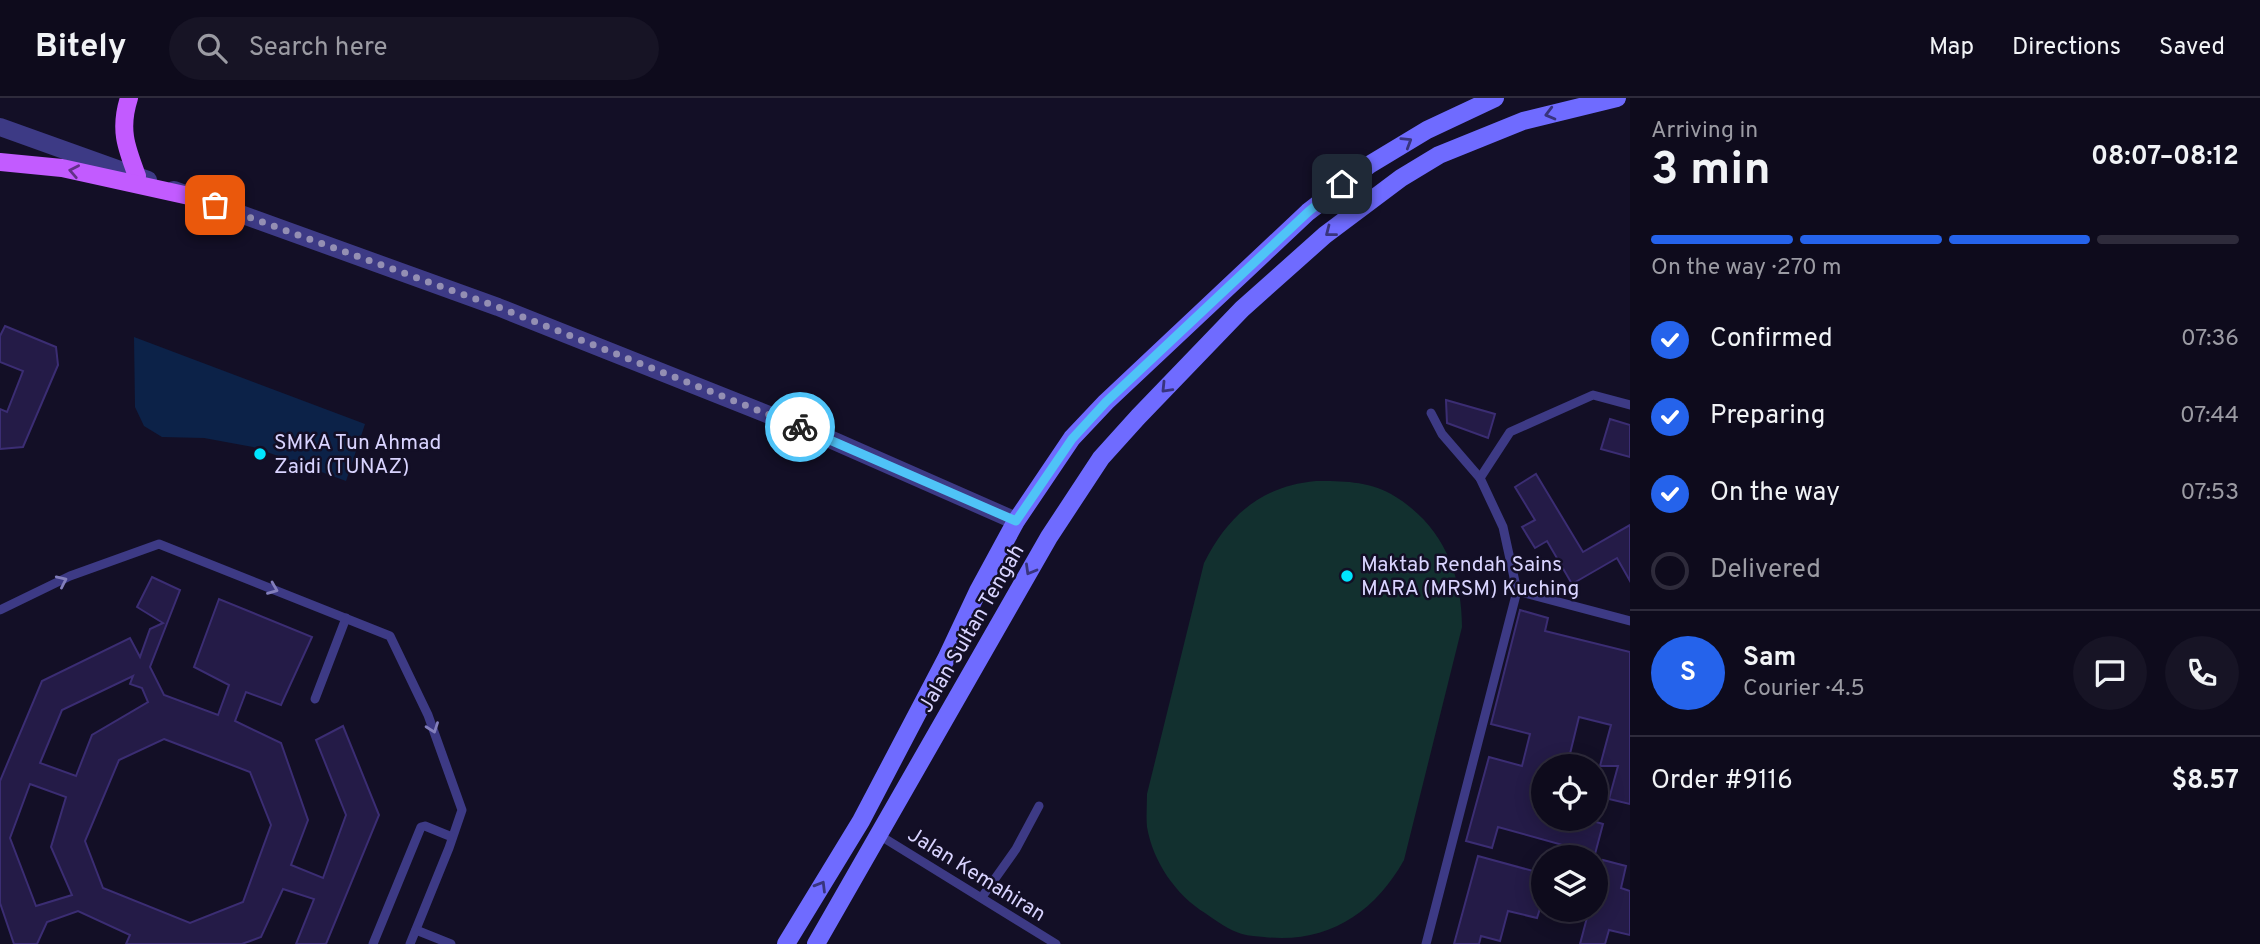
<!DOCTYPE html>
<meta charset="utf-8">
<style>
:root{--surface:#0e0b1c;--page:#171425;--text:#f1f3f6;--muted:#9b9ba3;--line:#2e2b3b;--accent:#2563eb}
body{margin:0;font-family:Overpass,sans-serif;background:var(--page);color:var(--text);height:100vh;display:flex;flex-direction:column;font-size:26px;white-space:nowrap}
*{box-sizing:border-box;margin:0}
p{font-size:23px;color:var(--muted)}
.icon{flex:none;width:38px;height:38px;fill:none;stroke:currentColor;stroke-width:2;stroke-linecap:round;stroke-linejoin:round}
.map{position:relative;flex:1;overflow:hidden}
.sheet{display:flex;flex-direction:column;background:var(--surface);width:630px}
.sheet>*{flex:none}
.fabs{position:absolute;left:1531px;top:656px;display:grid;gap:14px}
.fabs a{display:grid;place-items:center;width:77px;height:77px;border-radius:50%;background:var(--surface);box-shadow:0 4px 18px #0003,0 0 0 2px var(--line);font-size:35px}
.pin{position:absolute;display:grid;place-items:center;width:60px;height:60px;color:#fff;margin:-30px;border-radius:14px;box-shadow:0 4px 10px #0006}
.courier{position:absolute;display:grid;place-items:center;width:70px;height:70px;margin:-35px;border:5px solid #4fc3f7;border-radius:50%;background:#fff;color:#222;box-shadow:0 2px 9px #0007}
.head em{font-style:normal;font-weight:700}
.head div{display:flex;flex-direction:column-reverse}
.head{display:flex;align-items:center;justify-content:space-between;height:119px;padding:0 21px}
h1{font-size:46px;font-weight:700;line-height:52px}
.bar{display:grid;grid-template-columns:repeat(4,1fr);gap:10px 7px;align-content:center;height:84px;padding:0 21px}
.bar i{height:9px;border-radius:5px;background:var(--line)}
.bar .active{background:var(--accent)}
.bar p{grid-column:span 4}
.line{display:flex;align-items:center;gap:18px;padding:0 21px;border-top:2px solid var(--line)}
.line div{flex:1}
.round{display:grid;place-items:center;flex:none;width:74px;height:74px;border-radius:37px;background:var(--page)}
ol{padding:0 21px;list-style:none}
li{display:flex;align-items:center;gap:21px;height:77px}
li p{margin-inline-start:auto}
li .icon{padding:7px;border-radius:50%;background:var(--accent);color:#fff;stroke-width:4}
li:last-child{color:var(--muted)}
li i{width:38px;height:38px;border:4px solid var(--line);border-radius:50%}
header{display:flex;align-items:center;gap:42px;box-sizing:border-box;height:98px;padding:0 35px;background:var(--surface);border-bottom:2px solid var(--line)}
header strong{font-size:33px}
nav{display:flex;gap:38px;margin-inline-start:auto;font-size:24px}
.search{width:490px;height:63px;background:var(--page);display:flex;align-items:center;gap:18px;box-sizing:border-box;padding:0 24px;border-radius:38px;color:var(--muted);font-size:26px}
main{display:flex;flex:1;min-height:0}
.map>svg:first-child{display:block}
.green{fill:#12302f}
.water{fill:#0c2248}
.building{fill:#241b47;stroke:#3b2d73;stroke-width:2;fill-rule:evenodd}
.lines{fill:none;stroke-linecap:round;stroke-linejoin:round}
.service{stroke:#3d3a85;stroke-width:9}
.tertiary{stroke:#3d3a85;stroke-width:18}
.secondary{stroke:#6f6bff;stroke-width:18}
.primary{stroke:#c25bff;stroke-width:18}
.oneway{stroke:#38347d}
.oneway2{stroke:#623188}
.oneway3{stroke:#837fbc}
.done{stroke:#948fb3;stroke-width:7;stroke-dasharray:0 12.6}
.route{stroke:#4fc3f7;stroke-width:9}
.poi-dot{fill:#00e5ff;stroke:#130f26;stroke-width:2.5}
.labels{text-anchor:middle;stroke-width:5;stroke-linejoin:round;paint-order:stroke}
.poi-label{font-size:21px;fill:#d9d4ff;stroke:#130f26;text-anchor:start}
.street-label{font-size:21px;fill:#d9d4ff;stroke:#130f26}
</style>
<header>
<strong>Bitely</strong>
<div class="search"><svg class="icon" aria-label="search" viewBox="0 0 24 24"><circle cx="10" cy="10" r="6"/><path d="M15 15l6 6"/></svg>Search here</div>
<nav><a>Map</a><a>Directions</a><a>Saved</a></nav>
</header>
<main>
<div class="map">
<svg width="1630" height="846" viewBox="0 0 1630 846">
<rect width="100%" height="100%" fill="#130f26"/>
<path class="green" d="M1316 383C1341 383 1368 383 1391 396 1441 425 1462 473 1462 529L1404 762C1374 816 1326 846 1264 839 1257 838 1249 838 1242 836 1229 832 1216 823 1205 815 1176 797 1153 764 1147 729 1146 718 1147 707 1147 696L1204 465C1228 417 1262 388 1316 383Z"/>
<path class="water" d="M134 239 365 326 346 383 253 349 204 340 162 339 144 328 135 309Z"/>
<g class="building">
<path d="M5 228 56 249 58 267 23 349 0 351V311L7 314 23 273 0 264V238Z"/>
<path d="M1446 302 1495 316 1488 340 1447 325Z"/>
<path d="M1610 321 1630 327V359L1601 351Z"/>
<path d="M1536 376 1583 454 1630 427V483L1617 460 1572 486 1547 443 1535 450 1522 429 1535 422 1515 389Z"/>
<path d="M152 479 180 492 150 569 164 597 218 617 229 587 194 569 219 501 312 539 281 607 246 594 235 623 281 645 308 722 291 767 323 780 346 717 316 642 343 628 379 717 326 846H296L314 801 283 791 261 839 242 846H126L130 837 78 813 47 824 37 846H14L0 805V683L42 583 130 540 140 559 150 531 163 525 137 509ZM133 578 130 586 142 590 148 604 92 637 76 678 40 665 62 612ZM164 641 250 674 271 727 243 804 190 825 103 790 85 743 119 662ZM30 686 66 699 51 749 72 797 36 808 10 740Z"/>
<path d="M1520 512 1548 520 1545 533 1630 554V706L1609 701 1618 668H1600L1611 627 1579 619 1567 668H1544V721H1586L1603 726 1595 756 1498 729 1492 750 1466 743 1489 659 1522 668 1530 636 1491 626Z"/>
<path d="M1478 758 1544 776V798L1537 820 1508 813 1500 843 1481 838 1479 846H1454Z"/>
<path d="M1603 762 1626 768 1621 790 1630 793V837L1609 832 1605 846H1580L1589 812H1596V787Z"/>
</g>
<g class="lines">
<g class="service">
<path d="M1431 315 1442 336 1480 380"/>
<path d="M1517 493 1630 523"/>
<path d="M0 512 70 478 159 446 390 538 428 617 462 712 449 750 410 846"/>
<path d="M315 601 346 520"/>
<path d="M879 737 1056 846"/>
<path d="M982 799 1016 751 1039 708"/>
<path d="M416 832 451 846"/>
<path d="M373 846 421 729 425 728 452 739"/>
<path d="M1426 846 1517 493 1503 429 1480 380 1510 334 1593 297 1630 307"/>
</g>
<g class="tertiary">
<path d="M0 29 148 82"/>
<path d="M174 92 498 209 832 342 1016 423"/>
</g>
<g class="secondary">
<path d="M786 846 861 723 946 561 978 493 1016 423 1072 340 1106 304 1308 114 1369 67 1427 32 1495 0"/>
<path d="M816 846 1049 439 1101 360 1138 319 1242 211 1325 137 1401 80 1439 57 1523 23 1617 0"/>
</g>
<g class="primary">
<path d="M129 0C119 31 126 49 137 78"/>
<path d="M0 64 62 70 189 98"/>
</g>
</g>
<defs><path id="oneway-chevron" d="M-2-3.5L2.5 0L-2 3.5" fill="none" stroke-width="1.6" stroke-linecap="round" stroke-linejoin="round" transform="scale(1.75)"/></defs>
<g class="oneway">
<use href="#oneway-chevron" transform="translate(1550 16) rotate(165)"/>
<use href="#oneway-chevron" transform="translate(1407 44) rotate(-32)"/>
<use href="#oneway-chevron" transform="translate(1330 134) rotate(142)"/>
<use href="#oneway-chevron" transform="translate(1166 290) rotate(134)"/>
<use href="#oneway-chevron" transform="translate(1030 472) rotate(120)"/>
<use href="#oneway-chevron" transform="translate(821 788) rotate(-59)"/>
</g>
<use class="oneway2" href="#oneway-chevron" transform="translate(74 73) rotate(-169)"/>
<g class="oneway3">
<use href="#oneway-chevron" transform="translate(62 483) rotate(-25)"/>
<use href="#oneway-chevron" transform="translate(273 491) rotate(22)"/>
<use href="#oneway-chevron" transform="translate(433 630) rotate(70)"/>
</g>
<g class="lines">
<path class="done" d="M215 107 498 209 800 329"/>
<path class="route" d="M800 329 1016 423 1072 341 1106 304 1308 114 1342 86"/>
</g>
<g class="poi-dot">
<circle cx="260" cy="356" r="7"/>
<circle cx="1347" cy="478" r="7"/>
</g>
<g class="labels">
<g class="poi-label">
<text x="274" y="351">SMKA Tun Ahmad<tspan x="274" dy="24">Zaidi (TUNAZ)</tspan></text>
<text x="1361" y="473">Maktab Rendah Sains<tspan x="1361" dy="24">MARA (MRSM) Kuching</tspan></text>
</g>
<g class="street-label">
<text transform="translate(971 530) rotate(-60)" y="7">Jalan Sultan Tengah</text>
<text transform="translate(977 776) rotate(32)" y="7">Jalan Kemahiran</text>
</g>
</g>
</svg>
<div class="fabs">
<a><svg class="icon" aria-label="locate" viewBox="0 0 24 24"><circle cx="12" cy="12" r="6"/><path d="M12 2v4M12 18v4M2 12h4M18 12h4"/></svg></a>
<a><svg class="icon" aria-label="layers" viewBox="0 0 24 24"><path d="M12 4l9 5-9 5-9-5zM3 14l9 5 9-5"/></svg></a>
</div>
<div class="pin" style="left:215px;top:107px;background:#ea580c"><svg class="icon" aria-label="bag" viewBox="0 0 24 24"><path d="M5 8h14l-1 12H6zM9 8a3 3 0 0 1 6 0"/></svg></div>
<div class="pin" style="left:1342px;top:86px;background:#1f2937"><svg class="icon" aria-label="home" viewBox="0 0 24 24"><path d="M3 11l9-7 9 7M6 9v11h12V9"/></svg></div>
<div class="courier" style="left:800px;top:329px"><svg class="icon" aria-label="bike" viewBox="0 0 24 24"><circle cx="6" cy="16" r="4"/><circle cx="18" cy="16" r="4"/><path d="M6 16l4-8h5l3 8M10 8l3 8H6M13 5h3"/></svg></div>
</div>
<section class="sheet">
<div class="head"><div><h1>3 min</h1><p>Arriving in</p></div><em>08:07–08:12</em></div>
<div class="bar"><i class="active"></i><i class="active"></i><i class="active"></i><i></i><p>On the way · 270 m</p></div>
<ol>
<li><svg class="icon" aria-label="check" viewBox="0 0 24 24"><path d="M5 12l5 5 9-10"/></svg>Confirmed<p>07:36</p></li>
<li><svg class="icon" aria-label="check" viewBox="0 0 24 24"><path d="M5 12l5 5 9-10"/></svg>Preparing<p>07:44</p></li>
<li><svg class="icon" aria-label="check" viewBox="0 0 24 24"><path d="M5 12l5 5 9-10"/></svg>On the way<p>07:53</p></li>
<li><i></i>Delivered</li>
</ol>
<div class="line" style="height:126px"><b class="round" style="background:var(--accent);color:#fff">S</b><div><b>Sam</b><p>Courier · 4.5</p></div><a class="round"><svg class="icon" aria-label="chat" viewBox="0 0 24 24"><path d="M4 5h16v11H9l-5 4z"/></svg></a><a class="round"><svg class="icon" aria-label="phone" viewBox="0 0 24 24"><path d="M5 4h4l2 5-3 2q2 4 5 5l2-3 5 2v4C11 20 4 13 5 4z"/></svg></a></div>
<div class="line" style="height:91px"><div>Order #9116</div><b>$8.57</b></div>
</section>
</main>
